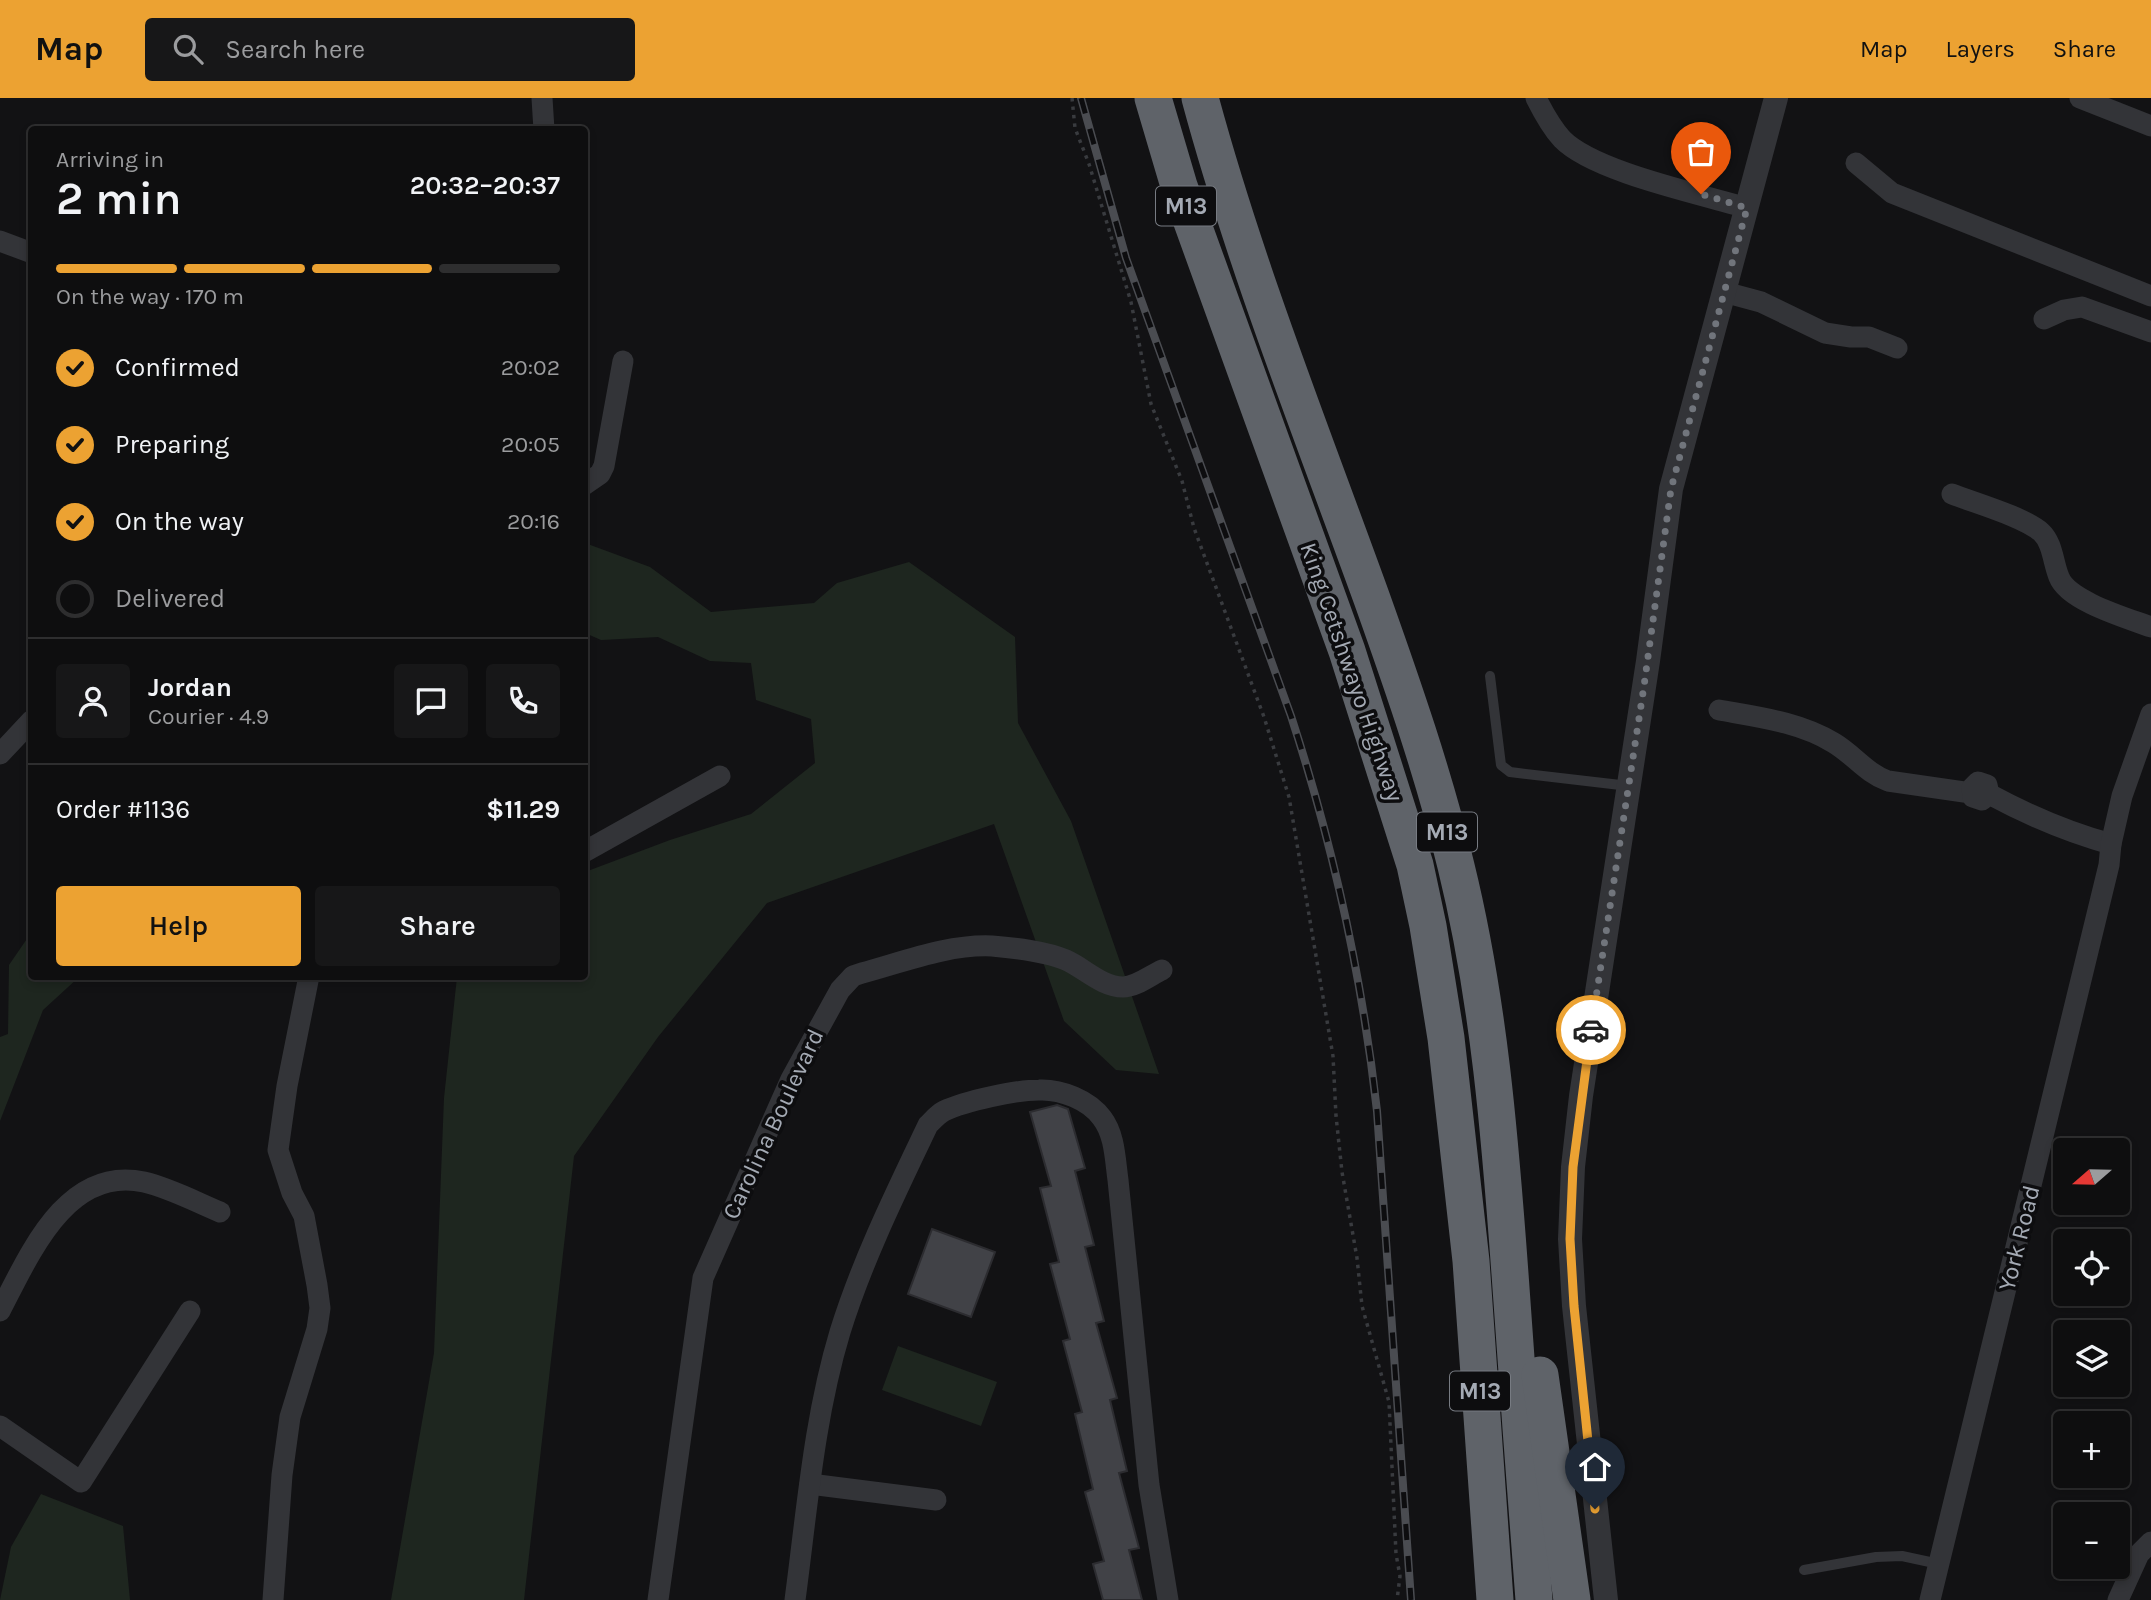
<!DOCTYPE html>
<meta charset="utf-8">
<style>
:root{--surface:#0e0e0f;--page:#171718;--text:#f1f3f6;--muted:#9b9c9e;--line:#2e2e2f;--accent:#eca232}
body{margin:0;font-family:Karla,sans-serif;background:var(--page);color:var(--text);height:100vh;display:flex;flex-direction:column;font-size:26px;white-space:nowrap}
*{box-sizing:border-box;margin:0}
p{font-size:23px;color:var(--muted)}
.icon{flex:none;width:38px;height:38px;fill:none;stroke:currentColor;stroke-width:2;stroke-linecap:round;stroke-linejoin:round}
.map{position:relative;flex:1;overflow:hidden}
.drawer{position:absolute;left:28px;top:28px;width:560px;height:854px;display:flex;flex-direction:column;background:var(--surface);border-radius:7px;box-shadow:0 4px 10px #0003,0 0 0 2px var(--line)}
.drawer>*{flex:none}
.needle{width:46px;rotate:250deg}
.fabs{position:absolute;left:2053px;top:1040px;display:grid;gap:14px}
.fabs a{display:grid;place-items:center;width:77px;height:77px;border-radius:7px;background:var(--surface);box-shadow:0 4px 10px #0003,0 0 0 2px var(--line);font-size:35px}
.pin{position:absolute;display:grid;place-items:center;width:60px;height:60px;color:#fff;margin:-72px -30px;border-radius:50% 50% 50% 0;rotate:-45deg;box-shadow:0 0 7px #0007}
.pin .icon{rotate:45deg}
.courier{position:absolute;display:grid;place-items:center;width:70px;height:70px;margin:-35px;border:5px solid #eca232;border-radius:50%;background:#fff;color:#222;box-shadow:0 2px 9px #0007}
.headline em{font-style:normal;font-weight:600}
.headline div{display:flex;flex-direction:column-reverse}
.headline{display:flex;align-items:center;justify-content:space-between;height:119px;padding:0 28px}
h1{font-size:46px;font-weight:600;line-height:52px}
.bar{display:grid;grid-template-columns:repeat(4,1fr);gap:10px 7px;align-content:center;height:84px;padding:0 28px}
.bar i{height:9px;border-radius:5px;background:var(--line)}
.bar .current{background:var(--accent)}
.bar p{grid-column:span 4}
.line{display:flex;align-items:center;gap:18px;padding:0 28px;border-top:2px solid var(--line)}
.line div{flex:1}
.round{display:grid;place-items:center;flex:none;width:74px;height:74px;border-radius:7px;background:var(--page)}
ol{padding:0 28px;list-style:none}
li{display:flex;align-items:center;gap:21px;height:77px}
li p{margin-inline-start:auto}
li .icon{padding:7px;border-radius:50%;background:var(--accent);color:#111;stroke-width:4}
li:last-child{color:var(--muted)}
li i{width:38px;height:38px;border:4px solid var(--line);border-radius:50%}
.primary-button{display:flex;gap:14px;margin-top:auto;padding:14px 28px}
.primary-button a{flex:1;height:80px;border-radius:7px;background:var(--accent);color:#111;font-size:28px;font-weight:600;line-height:80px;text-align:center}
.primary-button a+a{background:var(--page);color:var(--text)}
header{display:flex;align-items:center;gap:42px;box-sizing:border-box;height:98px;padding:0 35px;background:var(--accent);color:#111}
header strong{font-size:33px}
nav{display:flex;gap:38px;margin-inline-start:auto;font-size:24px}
.search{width:490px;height:63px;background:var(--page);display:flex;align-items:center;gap:18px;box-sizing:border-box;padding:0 24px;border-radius:7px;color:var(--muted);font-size:26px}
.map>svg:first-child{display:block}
.green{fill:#1e261f}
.building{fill:#414247;stroke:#2c2c30;stroke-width:2}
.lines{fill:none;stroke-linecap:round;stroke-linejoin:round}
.path{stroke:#393b3f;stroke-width:3.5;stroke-dasharray:3.5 5;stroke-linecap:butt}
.service{stroke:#333438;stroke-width:10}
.minor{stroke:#333438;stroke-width:21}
.tertiary{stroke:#333438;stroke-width:24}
.motorway{stroke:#5f6369;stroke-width:37}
.rail-casing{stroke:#4a4c51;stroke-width:8}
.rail{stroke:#0d0d0f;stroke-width:5;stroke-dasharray:16;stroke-linecap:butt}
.done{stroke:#71757c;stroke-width:7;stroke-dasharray:0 12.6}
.route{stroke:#eca232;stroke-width:9}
.labels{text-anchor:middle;stroke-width:7;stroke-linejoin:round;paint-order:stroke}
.shield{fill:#0d0d0f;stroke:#777b82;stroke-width:2}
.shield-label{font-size:23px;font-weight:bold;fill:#a4aab4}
.street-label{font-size:24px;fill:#a4aab4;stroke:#0d0d0f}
</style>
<header>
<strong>Map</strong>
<div class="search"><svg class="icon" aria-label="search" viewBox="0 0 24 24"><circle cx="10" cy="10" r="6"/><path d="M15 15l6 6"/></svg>Search here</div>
<nav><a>Map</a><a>Layers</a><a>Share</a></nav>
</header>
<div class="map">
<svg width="2151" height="1502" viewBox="0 0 2151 1502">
<rect width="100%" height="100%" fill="#121214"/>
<g class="green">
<path d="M585 445 650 469 711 514 814 505 837 485 909 464 1015 539 1018 625 1071 723 1159 976 1116 972 1064 923 994 726 767 805 658 939 574 1058 524 1502H391L434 1255 444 1000 457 879 584 878 585 774 670 742 751 716 815 665 811 621 756 602 751 565 710 563 658 539 601 542 585 535Z"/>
<path d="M31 835 32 878 79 879 43 912 0 1023V939L8 936 9 867Z"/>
<path d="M898 1248 997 1284 981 1328 882 1292Z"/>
<path d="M41 1396 123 1428 130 1502H0L11 1449Z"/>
</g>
<g class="building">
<path d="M1057 1007 1068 1011 1085 1070 1075 1073 1094 1147 1085 1149 1104 1223 1096 1225 1117 1300 1110 1302 1127 1373 1119 1375 1139 1450 1129 1452 1142 1502H1103L1093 1466 1104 1463 1085 1394 1093 1391 1075 1316 1082 1314 1063 1243 1070 1241 1050 1166 1059 1164 1040 1090 1051 1088 1030 1014Z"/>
<path d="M932 1131 995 1154 971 1219 908 1196Z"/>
</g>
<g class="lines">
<path class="path" d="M1072 0 1075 30 1089 66 1131 204 1151 306 1182 383 1194 430 1264 619 1289 699 1333 958 1336 1018 1342 1074 1357 1160 1362 1208 1389 1304 1396 1456 1400 1478 1397 1502"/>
<g class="service">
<path d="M1490 578 1501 667 1510 674 1518 675 1629 688"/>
<path d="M1804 1472 1876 1459 1902 1458 1939 1466"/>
</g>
<g class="minor">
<path d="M542 0 544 32"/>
<path d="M1536 0C1543 14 1551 29 1562 41 1594 74 1701 96 1747 110"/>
<path d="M2080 0 2151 28"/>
<path d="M1856 65 1892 95 2151 198"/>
<path d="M0 143 32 155"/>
<path d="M1724 194 1761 204 1825 235 1851 239H1869L1897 250"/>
<path d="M2044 221 2064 212 2082 209 2151 234"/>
<path d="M584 387 600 376 604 368 623 263"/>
<path d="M1952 396C1975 405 2024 419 2041 434 2053 445 2053 465 2059 479 2068 503 2127 520 2151 529"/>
<path d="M1719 612C1758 619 1800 624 1834 645 1854 657 1866 675 1888 683L1971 695"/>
<path d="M0 656 32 622"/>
<path d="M1989 696 1982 702 1973 699 1972 690 1978 684 1987 687 1989 696C2028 717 2067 734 2111 746"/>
<path d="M584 754 720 678"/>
<path d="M0 1213C29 1158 66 1067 144 1084 170 1090 196 1104 220 1114"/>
<path d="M0 1328 81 1384 190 1213"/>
<path d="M810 1386 936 1402"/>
<path d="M273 1502 282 1377 290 1319 317 1231 320 1210 317 1187 304 1118 292 1095 278 1052 287 988 309 878"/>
<path d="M658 1502 703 1180 791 981 840 892 853 878 862 875C903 864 949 846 992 848 1015 850 1045 853 1066 862 1084 870 1102 889 1123 889 1136 889 1151 877 1162 872"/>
<path d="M795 1502C807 1412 814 1320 840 1234 862 1163 896 1094 928 1027 933 1022 938 1016 944 1013 965 1003 1016 992 1039 992 1061 991 1089 1002 1102 1020 1115 1037 1115 1061 1118 1082L1149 1387 1168 1502"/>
<path d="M1930 1502 2109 767 2111 746 2122 698 2151 616"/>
<path d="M2118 1502 2139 1456 2151 1444"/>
</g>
<path class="tertiary" d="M1606 1502 1574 1208 1570 1141 1573 1069 1581 998 1648 563 1671 391 1776 0"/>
<g class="motorway">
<path d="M1153 0 1179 88 1347 553 1415 767 1428 828 1446 940 1471 1163 1495 1502"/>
<path d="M1200 0C1246 170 1312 335 1372 501 1403 588 1434 677 1456 768 1489 902 1500 1039 1510 1176 1518 1285 1525 1393 1534 1502"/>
<path d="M1540 1277 1572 1502"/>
</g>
<defs>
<path id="rail" d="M1081 0 1126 160 1291 618C1333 747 1362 878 1377 1013L1411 1502"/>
</defs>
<use href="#rail" class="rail-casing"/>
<use href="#rail" class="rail"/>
</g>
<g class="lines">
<path class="done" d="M1591 932 1644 588 1671 391 1747 110 1701 96"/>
<path class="route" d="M1591 932 1573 1069 1570 1141 1574 1208 1595 1411"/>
</g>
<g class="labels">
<g class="shield">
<rect x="1156" y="88.5" width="60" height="39" rx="5"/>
<rect x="1417" y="714.5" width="60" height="39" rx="5"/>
<rect x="1450" y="1273.5" width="60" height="39" rx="5"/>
</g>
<g class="shield-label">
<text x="1186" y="116">M13</text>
<text x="1447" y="742">M13</text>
<text x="1480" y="1301">M13</text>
</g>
<g class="street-label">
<text transform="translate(1352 574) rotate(71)" y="8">King Cetshwayo Highway</text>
<text transform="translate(773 1026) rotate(-65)" y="8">Carolina Boulevard</text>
<text transform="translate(2019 1140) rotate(-76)" y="8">York Road</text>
</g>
</g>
</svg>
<div class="fabs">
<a><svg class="needle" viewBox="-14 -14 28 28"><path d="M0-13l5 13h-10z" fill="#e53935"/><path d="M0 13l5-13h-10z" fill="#9b9c9e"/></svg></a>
<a><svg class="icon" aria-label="locate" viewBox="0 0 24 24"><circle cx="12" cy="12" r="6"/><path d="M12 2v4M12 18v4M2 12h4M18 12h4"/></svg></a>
<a><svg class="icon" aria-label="layers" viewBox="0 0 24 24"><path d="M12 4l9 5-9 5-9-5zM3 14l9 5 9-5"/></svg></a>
<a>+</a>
<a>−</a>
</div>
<div class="pin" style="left:1701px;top:96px;background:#ea580c"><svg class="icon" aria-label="bag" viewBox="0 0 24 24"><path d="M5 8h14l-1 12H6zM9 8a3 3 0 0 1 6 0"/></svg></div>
<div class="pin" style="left:1595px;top:1411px;background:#1f2937"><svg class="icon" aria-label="home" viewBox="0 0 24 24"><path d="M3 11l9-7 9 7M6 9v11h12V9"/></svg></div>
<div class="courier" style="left:1591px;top:932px"><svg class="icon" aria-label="car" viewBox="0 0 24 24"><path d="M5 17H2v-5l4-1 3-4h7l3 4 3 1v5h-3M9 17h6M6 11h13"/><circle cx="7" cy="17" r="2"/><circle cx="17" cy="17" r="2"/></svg></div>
<section class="drawer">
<div class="headline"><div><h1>2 min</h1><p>Arriving in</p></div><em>20:32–20:37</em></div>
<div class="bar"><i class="current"></i><i class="current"></i><i class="current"></i><i></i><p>On the way · 170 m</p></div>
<ol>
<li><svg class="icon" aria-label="check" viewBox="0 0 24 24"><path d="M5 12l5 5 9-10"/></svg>Confirmed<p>20:02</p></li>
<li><svg class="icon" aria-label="check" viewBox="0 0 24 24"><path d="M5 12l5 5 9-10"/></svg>Preparing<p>20:05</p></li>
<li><svg class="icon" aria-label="check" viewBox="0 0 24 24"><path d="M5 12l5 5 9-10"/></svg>On the way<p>20:16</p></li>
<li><i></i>Delivered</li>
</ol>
<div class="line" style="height:126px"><a class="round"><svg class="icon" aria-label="person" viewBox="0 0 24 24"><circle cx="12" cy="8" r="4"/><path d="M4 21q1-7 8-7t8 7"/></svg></a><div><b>Jordan</b><p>Courier · 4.9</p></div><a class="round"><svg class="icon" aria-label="chat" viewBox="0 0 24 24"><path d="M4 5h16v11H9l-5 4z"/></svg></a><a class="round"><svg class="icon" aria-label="phone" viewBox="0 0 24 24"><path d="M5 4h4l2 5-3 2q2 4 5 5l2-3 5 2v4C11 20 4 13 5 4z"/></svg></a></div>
<div class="line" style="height:91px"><div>Order #1136</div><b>$11.29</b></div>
<div class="primary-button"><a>Help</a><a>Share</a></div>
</section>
</div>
